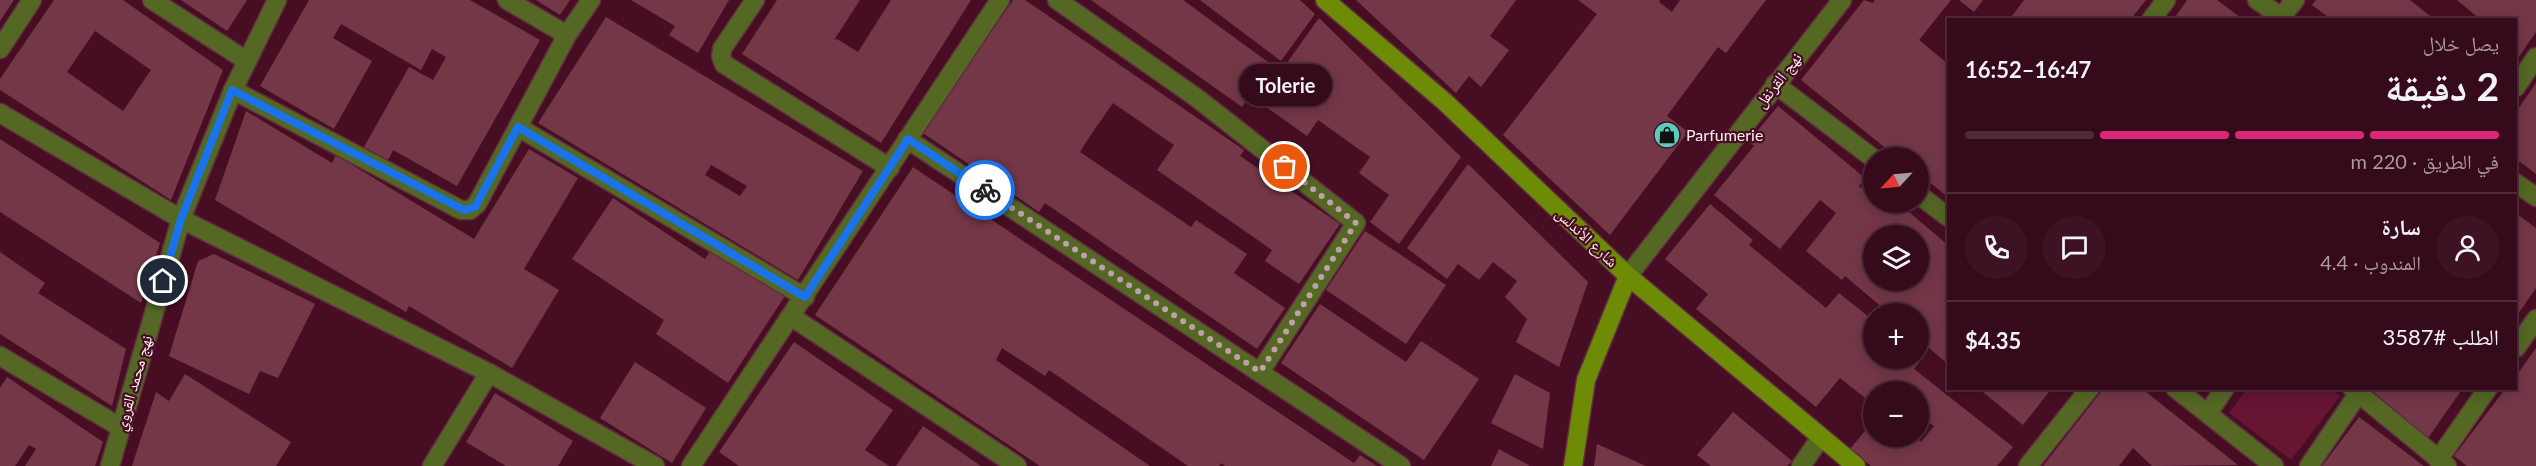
<!DOCTYPE html>
<html lang="ar">
<meta charset="utf-8">
<style>
:root{--surface:#350a1a;--page:#3d1323;--text:#f1f3f6;--muted:#aa9aa2;--line:#4f2b39;--accent:#db2777}
body{margin:0;font-family:Lato,"Noto Naskh Arabic",sans-serif;background:var(--page);color:var(--text);direction:rtl;height:100vh;display:flex;flex-direction:column;font-size:22px;white-space:nowrap}
*{box-sizing:border-box;margin:0}
p{font-size:20px;color:var(--muted)}
.icon{flex:none;width:33px;height:33px;fill:none;stroke:currentColor;stroke-width:2;stroke-linecap:round;stroke-linejoin:round}
.map{position:relative;flex:1;overflow:hidden;direction:ltr}
.sheet{position:absolute;left:1947px;top:18px;width:570px;height:372px;display:flex;flex-direction:column;background:var(--surface);border-radius:0px;box-shadow:0 3px 15px #0003,0 0 0 2px var(--line);direction:rtl}
.sheet>*{flex:none}
.needle{width:39px;rotate:244deg}
.fabs{position:absolute;left:1863px;top:147px;display:grid;gap:12px}
.fabs a{display:grid;place-items:center;width:66px;height:66px;border-radius:50%;background:var(--surface);box-shadow:0 3px 15px #0003,0 0 0 2px var(--line);font-size:30px}
.pin{position:absolute;display:grid;place-items:center;width:51px;height:51px;color:#fff;margin:-26px;border:3px solid #fff;border-radius:50%;box-shadow:0 2px 6px #0007}
.courier{position:absolute;display:grid;place-items:center;width:60px;height:60px;margin:-30px;border:4px solid #1a73e8;border-radius:50%;background:#fff;color:#222;box-shadow:0 2px 8px #0007}
.bubble{position:absolute;height:42px;border-radius:21px;background:var(--surface);box-shadow:0 3px 15px #0003,0 0 0 2px var(--line);font-size:20px;font-weight:700;line-height:42px;text-align:center;direction:rtl}
.headline em{font-style:normal;font-weight:700}
.headline div{display:flex;flex-direction:column-reverse}
.headline{display:flex;align-items:center;justify-content:space-between;height:102px;padding:0 18px}
h1{font-size:39px;font-weight:700;line-height:45px}
.bar{display:grid;grid-template-columns:repeat(4,1fr);gap:9px 6px;align-content:center;height:72px;padding:0 18px}
.bar i{height:8px;border-radius:4px;background:var(--line)}
.bar .on{background:var(--accent)}
.bar p{grid-column:span 4}
.line{display:flex;align-items:center;gap:15px;padding:0 18px;border-top:2px solid var(--line)}
.line div{flex:1}
.round{display:grid;place-items:center;flex:none;width:63px;height:63px;border-radius:32px;background:var(--page)}
.map>svg:first-child{display:block}
.green{fill:#681433}
.building{fill:#743748;fill-rule:evenodd}
.lines{fill:none;stroke-linecap:round;stroke-linejoin:round}
.street-casing{stroke:#612e40;stroke-width:21}
.secondary-casing{stroke:#612e40;stroke-width:21}
.street{stroke:#546824;stroke-width:18}
.secondary{stroke:#6e8b05;stroke-width:18}
.done{stroke:#bea0aa;stroke-width:6;stroke-dasharray:0 10.8}
.route{stroke:#1a73e8;stroke-width:8}
.labels{text-anchor:middle;stroke-width:4.5;stroke-linejoin:round;paint-order:stroke}
.street-label{font-size:16px;fill:#feeff2;stroke:#470e23}
.poi-label{font-size:16px;fill:#feeff2;stroke:#470e23;text-anchor:start}
</style>
<div class="map">
<svg width="2536" height="466" viewBox="0 0 2536 466">
<rect width="100%" height="100%" fill="#470e23"/>
<path class="green" d="M2247 389H2331L2340 396 2291 460 2229 413Z"/>
<g class="building">
<path d="M0 0H14L0 21Z"/>
<path d="M54 0H123L223 70 171 200 0 90V79ZM95 31 151 70 123 111 67 72Z"/>
<path d="M181 0H247L227 31Z"/>
<path d="M309 0H470L540 40 457 186 393 150 388 160 364 147 409 67 433 80 446 57 432 49 421 70 341 24 333 38 372 61 334 129 260 86Z"/>
<path d="M536 0H570L560 15Z"/>
<path d="M631 0H729L698 53 669 35 675 26Z"/>
<path d="M777 0H860L834 40 837 39 858 52 891 0H971L881 143 742 54Z"/>
<path d="M1013 0H1025L1244 150 1240 156 1340 224 1299 284 1265 261 1272 250 1157 170 1174 145 1113 103 1086 142 1080 152 1191 227 1196 220 1247 254 1234 273 1285 308 1257 349 1045 203 1039 212 923 133Z"/>
<path d="M1091 0H1183L1272 65 1242 107Z"/>
<path d="M1200 0H1300L1315 14 1281 61Z"/>
<path d="M1356 0H1516L1490 36 1509 50 1481 87 1469 76 1456 93Z"/>
<path d="M1578 0H1660L1659 2 1672 12 1680 0H1766L1726 53 1718 47 1667 116 1688 132 1610 235 1503 135 1597 14Z"/>
<path d="M1864 0 1873 3 1875 0H1951L1919 40 1948 64V197L1918 173V158H1898L1801 80Z"/>
<path d="M1959 0H1983L1974 12Z"/>
<path d="M2024 0H2146L2130 20H2009Z"/>
<path d="M2187 0H2217L2244 20H2173Z"/>
<path d="M2316 0H2410L2435 20H2332L2312 5Z"/>
<path d="M2457 0H2536V32L2516 61V20H2481Z"/>
<path d="M606 17 863 171 798 280 538 123ZM711 165 747 186 740 196 705 175Z"/>
<path d="M1319 18 1461 157 1399 244 1370 222 1389 195 1359 173 1370 157 1318 120 1307 136 1259 102Z"/>
<path d="M2536 83V174L2516 159V112Z"/>
<path d="M1778 106 1865 178 1859 186 1874 198V202H1879L1895 215 1902 206 1948 245V364L1923 343 1926 340 1918 333V314H1894L1887 307 1884 309 1845 276 1842 280 1806 251 1836 213 1820 200 1780 249 1714 195 1754 146 1749 141ZM1874 236H1918V280H1874Z"/>
<path d="M246 111 332 163 336 155 474 239 529 149 578 178 524 269 559 290 512 368 409 306 406 312 215 200Z"/>
<path d="M0 139 160 243 141 303 0 212Z"/>
<path d="M1468 164 1588 282 1559 367 1516 342 1527 319 1505 297 1517 281 1493 262 1479 280 1458 264 1447 279 1407 248Z"/>
<path d="M913 167 1354 463 1360 455 1377 466H1225L1221 463 1219 466H1188L1049 370 1045 376 1002 348 996 360 1150 466H1040L815 315Z"/>
<path d="M613 198 705 259 712 248 785 296 728 383 656 334 664 320 572 259Z"/>
<path d="M1710 204 1753 240 1749 245 1826 308 1839 293 1874 321V358L1921 360 1914 369 2013 447 1997 466H1871L1850 449 1874 420V436H1914L1921 442 1934 426 1918 414V392H1874V405L1840 378 1816 407 1696 309 1708 294 1665 259Z"/>
<path d="M2516 213 2536 228V288L2516 317Z"/>
<path d="M1365 231 1446 285 1406 344 1326 290Z"/>
<path d="M0 252 45 283 38 293 126 349 112 406 0 334Z"/>
<path d="M214 254 315 304 278 378 260 371 249 394 169 356 198 261Z"/>
<path d="M1320 304 1406 362 1421 341 1479 379 1424 460 1281 363Z"/>
<path d="M794 342 893 410 865 450 889 466H739L719 452Z"/>
<path d="M2536 348V466H2467L2454 456 2506 388H2516V376Z"/>
<path d="M635 362 706 408 672 463 600 418Z"/>
<path d="M185 374 291 442 276 466H132L156 392 169 401Z"/>
<path d="M1515 374 1550 393 1543 449 1491 423Z"/>
<path d="M7 377 103 442 95 466H25L36 449 29 445 15 466H0V388Z"/>
<path d="M1978 388H2052L2023 425Z"/>
<path d="M2104 388H2141L2238 465 2152 466 2133 448 2119 466H2043Z"/>
<path d="M2369 388H2463L2428 438Z"/>
<path d="M495 393 573 441 558 466H506L466 442Z"/>
<path d="M1733 412 1792 461 1787 466H1711L1697 455Z"/>
<path d="M2359 417 2424 466H2322Z"/>
<path d="M923 426 981 466H896Z"/>
<path d="M1597 444 1646 466H1594Z"/>
<path d="M1499 449 1530 466H1491Z"/>
</g>
<g class="lines">
<defs>
<g id="street">
<path d="M152 0 247 61"/>
<path d="M507 0 567 35"/>
<path d="M755 0 722 49 721 56 724 64 890 168"/>
<path d="M1057 0 1197 98 1356 223 1260 372"/>
<path d="M2257 0 2285 20"/>
<path d="M2281 17 2295 0"/>
<path d="M2151 20 2166 0"/>
<path d="M0 49 32 0"/>
<path d="M1775 84 1874 159"/>
<path d="M2516 87 2536 57"/>
<path d="M233 90 461 210H470L477 204 567 35 591 0"/>
<path d="M0 113 181 219 489 373 655 466"/>
<path d="M518 127 805 297"/>
<path d="M907 139 1401 466"/>
<path d="M2516 183 2536 197"/>
<path d="M1918 194 1948 217"/>
<path d="M1628 276 1842 0"/>
<path d="M792 317 1017 466"/>
<path d="M2516 348 2536 319"/>
<path d="M0 356 120 427"/>
<path d="M2175 388 2274 466"/>
<path d="M2352 388 2447 466"/>
<path d="M2208 413 2225 388"/>
<path d="M2438 460 2488 388"/>
<path d="M110 466 181 219 233 90 277 0"/>
<path d="M432 466 489 373"/>
<path d="M691 466 1000 0"/>
<path d="M1801 466 1821 437"/>
<path d="M2028 466 2090 388"/>
<path d="M2309 466 2358 394"/>
</g>
<g id="secondary">
<path d="M1325 0 1445 102 1628 276 1856 466"/>
<path d="M1573 466 1586 380 1628 276"/>
</g>
</defs>
<use href="#street" class="street-casing"/>
<use href="#secondary" class="secondary-casing"/>
<use href="#street" class="street"/>
<use href="#secondary" class="secondary"/>
</g>
<g class="lines">
<path class="done" d="M985 190 1260 372 1356 223 1285 167"/>
<path class="route" d="M163 281 181 219 232 90 464 210 475 207 518 127 805 297 908 139 985 190"/>
</g>
<defs>
<symbol id="shop-disc" viewBox="-11 -11 22 22"><circle r="9.5" fill="#59cebe" stroke="#470e23"/><path d="M-5-2.5h2.3a2.7 3.5 0 0 1 5.4 0H5L5.5 6h-11ZM-1.5-2.5h3a1.5 2.3 0 0 0-3 0Z" fill="#111"/></symbol>
</defs>
<g fill-rule="evenodd">
<use href="#shop-disc" x="1652" y="120" width="30" height="30"/>
</g>
<g class="labels">
<g class="street-label">
<text transform="translate(1778 80) rotate(-52)" y="6">نهج القرنفل</text>
<text transform="translate(1587 237) rotate(43)" y="6">شارع الأندلس</text>
<text transform="translate(133 383) rotate(-74)" y="6">نهج محمد القروي</text>
</g>
<g class="poi-label">
<text x="1686" y="141">Parfumerie</text>
</g>
</g>
</svg>
<div class="fabs">
<a><svg class="needle" viewBox="-14 -14 28 28"><path d="M0-13l5 13h-10z" fill="#e53935"/><path d="M0 13l5-13h-10z" fill="#aa9aa2"/></svg></a>
<a><svg class="icon" aria-label="layers" viewBox="0 0 24 24"><path d="M12 4l9 5-9 5-9-5zM3 14l9 5 9-5"/></svg></a>
<a>+</a>
<a>−</a>
</div>
<div class="pin" style="left:1285px;top:167px;background:#ea580c"><svg class="icon" aria-label="bag" viewBox="0 0 24 24"><path d="M5 8h14l-1 12H6zM9 8a3 3 0 0 1 6 0"/></svg></div>
<div class="pin" style="left:163px;top:281px;background:#1f2937"><svg class="icon" aria-label="home" viewBox="0 0 24 24"><path d="M3 11l9-7 9 7M6 9v11h12V9"/></svg></div>
<div class="courier" style="left:985px;top:190px"><svg class="icon" aria-label="bike" viewBox="0 0 24 24"><circle cx="6" cy="16" r="4"/><circle cx="18" cy="16" r="4"/><path d="M6 16l4-8h5l3 8M10 8l3 8H6M13 5h3"/></svg></div>
<div class="bubble" style="left:1239px;top:64px;width:93px">Tolerie</div>
<section class="sheet">
<div class="headline"><div><h1>2 دقيقة</h1><p>يصل خلال</p></div><em>16:47–16:52</em></div>
<div class="bar"><i class="on"></i><i class="on"></i><i class="on"></i><i></i><p>في الطريق · 220 m</p></div>
<div class="line" style="height:108px"><a class="round"><svg class="icon" aria-label="person" viewBox="0 0 24 24"><circle cx="12" cy="8" r="4"/><path d="M4 21q1-7 8-7t8 7"/></svg></a><div><b>سارة</b><p>المندوب · 4.4</p></div><a class="round"><svg class="icon" aria-label="chat" viewBox="0 0 24 24"><path d="M4 5h16v11H9l-5 4z"/></svg></a><a class="round"><svg class="icon" aria-label="phone" viewBox="0 0 24 24"><path d="M5 4h4l2 5-3 2q2 4 5 5l2-3 5 2v4C11 20 4 13 5 4z"/></svg></a></div>
<div class="line" style="height:78px"><div>الطلب #3587</div><b>$4.35</b></div>
</section>
</div>
